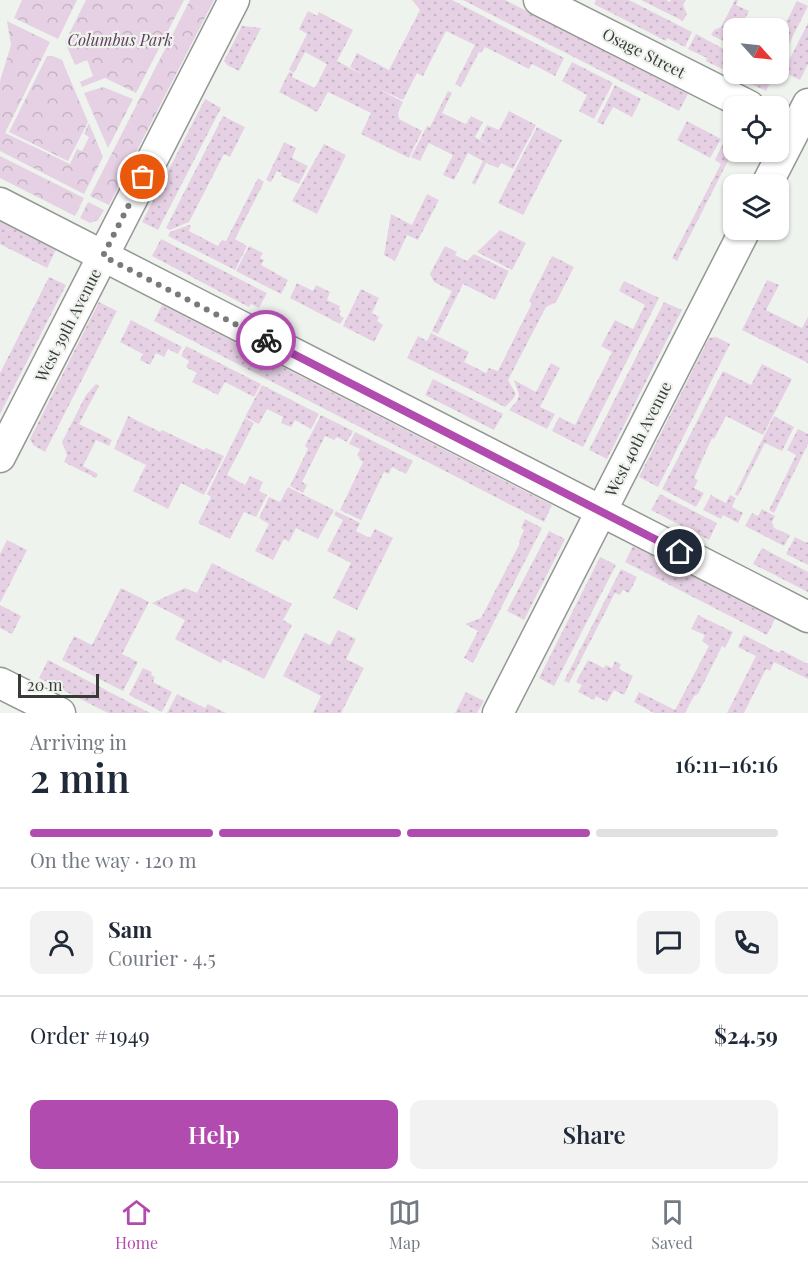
<!DOCTYPE html>
<meta charset="utf-8">
<style>
:root{--surface:#fff;--page:#f2f2f3;--text:#1f2937;--muted:#747a83;--line:#e0e1e3;--accent:#b24baf}
body{margin:0;font-family:"Playfair Display",serif;background:var(--page);color:var(--text);height:100vh;display:flex;flex-direction:column;font-size:22px;white-space:nowrap}
*{box-sizing:border-box;margin:0}
p{font-size:20px;color:var(--muted)}
.icon{flex:none;width:33px;height:33px;fill:none;stroke:currentColor;stroke-width:2;stroke-linecap:round;stroke-linejoin:round}
.map{position:relative;height:713px;overflow:hidden}
.details{display:flex;flex-direction:column;background:var(--surface);flex:1}
.details>*{flex:none}
.needle{width:39px;rotate:117deg}
.tools{position:absolute;left:723px;top:18px;display:grid;gap:12px}
.tools a{display:grid;place-items:center;width:66px;height:66px;border-radius:12px;background:var(--surface);box-shadow:0 2px 4px #0004;font-size:30px}
.scale{position:absolute;left:18px;bottom:15px;width:81px;box-sizing:border-box;padding-left:6px;border:3px solid #383a38;border-top:0;font-size:16px;line-height:21px;white-space:nowrap;color:#383a38;-webkit-text-stroke:4px #eff3ee;paint-order:stroke}
.pin{position:absolute;display:grid;place-items:center;width:51px;height:51px;color:#fff;margin:-26px;border:3px solid #fff;border-radius:50%;box-shadow:0 2px 6px #0007}
.courier{position:absolute;display:grid;place-items:center;width:60px;height:60px;margin:-30px;border:4px solid #b24baf;border-radius:50%;background:#fff;color:#222;box-shadow:0 2px 8px #0007}
.head em{font-style:normal;font-weight:600}
.head div{display:flex;flex-direction:column-reverse}
.head{display:flex;align-items:center;justify-content:space-between;height:102px;padding:0 30px}
h1{font-size:39px;font-weight:600;line-height:45px}
.bar{display:grid;grid-template-columns:repeat(4,1fr);gap:9px 6px;align-content:center;height:72px;padding:0 30px}
.bar i{height:8px;border-radius:4px;background:var(--line)}
.bar .on{background:var(--accent)}
.bar p{grid-column:span 4}
.line{display:flex;align-items:center;gap:15px;padding:0 30px;border-top:2px solid var(--line)}
.line div{flex:1}
.round{display:grid;place-items:center;flex:none;width:63px;height:63px;border-radius:12px;background:var(--page)}
.cta{display:flex;gap:12px;margin-top:auto;padding:12px 30px}
.cta a{flex:1;height:69px;border-radius:12px;background:var(--accent);color:#fff;font-size:24px;font-weight:600;line-height:69px;text-align:center}
.cta a+a{background:var(--page);color:var(--text)}
.tabs{display:flex;justify-content:space-around;align-items:center;height:84px;border-top:2px solid var(--line);background:var(--surface);font-size:16px;color:var(--muted)}
.tabs a{display:grid;justify-items:center;gap:3px}
.tabs .on{color:var(--accent)}
.map>svg:first-child{display:block}
.grass{fill:url(#grass-dots)}
.park{fill:url(#park-crowns)}
.lines{fill:none;stroke-linecap:round;stroke-linejoin:round}
.minor-casing{stroke:#949793;stroke-width:33}
.minor{stroke:#fff;stroke-width:30}
.done{stroke:#787b78;stroke-width:6;stroke-dasharray:0 10.8}
.route{stroke:#b24baf;stroke-width:8}
.labels{text-anchor:middle;stroke-width:4.5;stroke-linejoin:round;paint-order:stroke}
.park-label{font-size:16px;font-style:italic;fill:#613d5f;stroke:#eff3ee}
.street-label{font-size:16px;fill:#383a38;stroke:#eff3ee}
</style>
<div class="map">
<svg width="808" height="713" viewBox="0 0 808 713">
<defs>
<pattern id="grass-dots" width="8" height="8" patternUnits="userSpaceOnUse" patternTransform="scale(1.5)"><rect width="8" height="8" fill="#e5d1e3"/><path d="M2 2h.1M6 6h.1" fill="none" stroke="#c5b4c4" stroke-width="1.8" stroke-linecap="round"/></pattern>
<pattern id="park-crowns" width="20" height="18" patternUnits="userSpaceOnUse" patternTransform="scale(1.5)"><rect width="20" height="18" fill="#e5d1e3"/><path d="M2 6a3 3 0 1 1 6 0M12 15a3 3 0 1 1 6 0" fill="none" stroke="#c5b4c4"/></pattern>
</defs>
<rect width="100%" height="100%" fill="#eff3ee"/>
<g class="grass">
<path d="M412 0H452L564 58 555 76 532 64 529 69 485 47 481 53 479 52 461 87 455 84 475 45 446 31 423 76 417 73 403 100 379 89 403 102 398 112 399 119 422 131 409 158 361 134 371 113 328 92 317 112 279 92 289 72 293 73 292 77 315 88 327 64 305 52 294 73 289 70 307 34 299 29 308 11 317 16 319 12 353 30 337 61 363 75 350 67 357 53 389 70 420 10Z"/>
<path d="M463 0H505L688 94 679 111Z"/>
<path d="M596 0H629L692 32 685 47 667 38 666 41 594 4Z"/>
<path d="M641 0H666L670 2 671 0H686L683 5 687 14 683 21Z"/>
<path d="M735 0H738L736 5 749 11 744 21 759 28H734L733 46 711 35 714 30 721 27Z"/>
<path d="M797 1 808 6 779 64V36Z"/>
<path d="M808 23V64L800 80 783 72Z"/>
<path d="M242 26 261 28 239 71 227 65 224 61Z"/>
<path d="M696 34 733 54 734 74 774 75 766 91 706 61 707 58 688 49Z"/>
<path d="M572 62 613 83 594 119 579 111 587 95 562 81Z"/>
<path d="M615 85 641 99 632 117 613 107 603 125 597 122Z"/>
<path d="M448 91 452 93 442 113 466 124 471 116 483 122 475 137 490 146 480 139 487 125 499 130 509 111 536 125 513 169 501 163 498 168 486 163 475 185 472 183 483 161 468 153 454 180 443 175 453 155 429 143 420 161 411 157 427 126 430 127Z"/>
<path d="M205 99 221 108 158 230 142 222Z"/>
<path d="M223 116 245 127 230 157 224 154 189 222 170 230 166 228Z"/>
<path d="M687 121 721 139 710 158 677 140Z"/>
<path d="M537 127 562 140 523 215 498 203Z"/>
<path d="M724 141 733 145V151L677 261 672 258 721 164 715 160Z"/>
<path d="M284 142 296 148 292 158 308 166 299 184 281 176 282 173 277 171 271 182 266 180Z"/>
<path d="M324 144 346 155 317 214 292 201Z"/>
<path d="M258 178 264 182 235 239 247 246 235 270 168 236 170 232 189 225 191 226 189 231 218 246 222 240 226 241Z"/>
<path d="M427 194 439 200 418 240 407 235 395 261 384 255 391 214 412 225Z"/>
<path d="M0 221 56 250 47 268 0 244Z"/>
<path d="M500 230 526 243 512 270 477 252Z"/>
<path d="M161 239 267 293 259 308 251 304 249 307 152 256Z"/>
<path d="M249 246 263 253 260 258 264 260 261 265 288 280 281 294 236 271Z"/>
<path d="M445 246 457 252 455 255 467 261 474 254 509 271 495 300 463 284 438 334 432 331 452 291 434 282 430 274Z"/>
<path d="M552 256 574 267 556 302 546 307 508 380 516 394 513 399 505 407 407 358 418 336 427 341 431 333 469 352 464 362 486 373 489 368 498 371 532 303 529 301Z"/>
<path d="M49 277 66 285 0 414V373Z"/>
<path d="M767 280 779 285 766 310 802 328 808 317V363L742 330Z"/>
<path d="M624 281 659 298 583 447 552 431 559 417 575 425 612 352 601 346 615 320 633 329 645 305 619 291Z"/>
<path d="M297 283 313 291 316 285 330 292 327 300 340 306 339 309 341 311 339 315 344 318 340 324 290 298Z"/>
<path d="M361 289 379 298 372 313 379 317 377 321 383 325 374 342 343 326Z"/>
<path d="M99 302 117 311 45 452 33 445 30 439Z"/>
<path d="M664 302 682 310 607 459 589 450Z"/>
<path d="M162 305 552 505 544 522 154 321Z"/>
<path d="M131 320 182 347 178 354 168 349 164 357 156 353 150 365 140 360 143 354 120 342Z"/>
<path d="M716 337 730 344 658 487 639 477 709 338Z"/>
<path d="M186 346 261 384 254 397 225 382 218 395 192 382 197 373 186 367 189 361 181 356Z"/>
<path d="M551 363 560 368 540 407 555 414 547 429 509 410 517 401 519 395 514 380 536 392Z"/>
<path d="M762 364 792 379 763 435 726 416 714 439 712 438 694 478 698 480 694 488 704 493 696 507 662 489 723 371 751 385Z"/>
<path d="M433 379 503 414 494 430 425 395Z"/>
<path d="M96 384 99 386 79 424 112 440 109 446 96 440 83 466 98 474 96 478 64 462 67 455 62 442 86 395Z"/>
<path d="M262 385 319 414 311 429 295 420 291 427 281 423 283 417 267 409 259 424 245 417Z"/>
<path d="M321 415 353 431 347 442 337 437 334 440 325 436 302 482 307 485 303 493 290 486 308 449 305 446Z"/>
<path d="M128 416 160 432 162 430 204 450 206 448 224 456 204 495 181 483 168 509 133 491 146 465 114 449Z"/>
<path d="M774 416 794 427 782 451 765 443 738 496 735 494Z"/>
<path d="M245 418 254 423 227 475 245 485 250 476 263 482 259 491 267 495 256 517 244 512 230 539 198 523 211 497 207 494Z"/>
<path d="M798 429 808 434V444L774 513 769 510 796 455 787 450Z"/>
<path d="M355 432 413 461 406 474 392 467 389 474 384 472 361 520 340 510 363 462 359 459 360 457 357 456 360 449 349 444Z"/>
<path d="M288 487 334 510 318 539 296 528 289 542 284 539 273 560 255 551 269 524 259 518 269 497 280 502Z"/>
<path d="M660 494 717 523 709 540 651 510Z"/>
<path d="M711 495 726 503 730 495 736 498 732 507 743 513 738 523 723 515 721 519 703 510Z"/>
<path d="M762 509 775 516 772 522 774 528 790 535 784 546 745 526 752 513 758 516Z"/>
<path d="M336 511 360 523 356 531 370 538 375 529 393 538 357 610 333 598 351 563 327 551 343 520 334 515Z"/>
<path d="M525 519 542 528 473 663 464 658 478 631 465 624 481 618 520 543 519 541 524 530 521 528Z"/>
<path d="M549 531 565 539 524 620 507 611Z"/>
<path d="M795 537 807 543 808 541V565L786 554Z"/>
<path d="M7 540 27 550 0 603V554Z"/>
<path d="M633 546 775 619 767 635 625 562Z"/>
<path d="M762 548 808 572V592L753 564Z"/>
<path d="M600 557 616 565 554 686 539 678Z"/>
<path d="M212 563 292 604 283 620 292 625 264 679 223 659 221 663 175 639 185 620 152 603 185 588 197 593Z"/>
<path d="M621 569 637 577 629 593 623 590 620 595 615 593 569 683 564 681Z"/>
<path d="M121 588 149 602 122 654 138 662 123 691 62 660 74 636 92 645Z"/>
<path d="M0 605 21 616 12 634 0 628Z"/>
<path d="M698 615 733 632 725 648 722 646 698 694 694 696 685 713H654L634 702 639 692 675 710 709 646 702 641 705 635 691 629Z"/>
<path d="M338 630 356 639 346 659 364 668 341 713H313L321 696 283 676 305 633 330 645Z"/>
<path d="M744 635 779 653 781 650 808 664V679L774 662 770 671 766 669 744 713H727L756 656 738 647Z"/>
<path d="M48 660 150 713H108L39 678Z"/>
<path d="M588 660 604 668 606 665 612 668 615 661 621 664 619 669 633 676 624 695 614 690 607 702 596 696 594 700 578 692 582 685 576 682Z"/>
<path d="M143 668 152 672 151 675 155 677 153 682 172 692 162 712 129 695Z"/>
<path d="M466 692 484 701 477 713H455Z"/>
<path d="M177 694 205 708 208 704 226 713H167Z"/>
</g>
<g class="park">
<path d="M22 0H77L58 39 14 18Z"/>
<path d="M86 0H184L136 93 105 78 82 87 80 82 93 76 87 60 75 65 65 42Z"/>
<path d="M190 0H214L109 205 90 196Z"/>
<path d="M7 21 50 42 5 133 70 164 77 149 82 151 89 137 84 134 89 123 103 157 84 194 0 151V81L11 45Z"/>
<path d="M47 56H53L62 60 88 122 68 161 9 132Z"/>
<path d="M103 87 133 99 108 148 84 93Z"/>
<path d="M0 156 84 198 75 216 0 178Z"/>
<path d="M88 202 104 210 98 220 90 223 80 218Z"/>
</g>
<g class="lines">
<defs>
<g id="minor">
<path d="M539 0 749 106"/>
<path d="M767 184 808 104"/>
<path d="M0 203 808 617"/>
<path d="M0 457 234 0"/>
<path d="M0 683 60 713"/>
<path d="M498 713 745 230"/>
</g>
</defs>
<use href="#minor" class="minor-casing"/>
<use href="#minor" class="minor"/>
</g>
<g class="lines">
<path class="done" d="M143 177 103 256 266 340"/>
<path class="route" d="M266 340 680 552"/>
</g>
<g class="labels">
<g class="park-label">
<text x="120" y="46">Columbus Park</text>
</g>
<g class="street-label">
<text transform="translate(644 53) rotate(27)" y="6">Osage Street</text>
<text transform="translate(68 325) rotate(-63)" y="6">West 39th Avenue</text>
<text transform="translate(638 439) rotate(-63)" y="6">West 40th Avenue</text>
</g>
</g>
</svg>
<div class="tools">
<a><svg class="needle" viewBox="-14 -14 28 28"><path d="M0-13l5 13h-10z" fill="#e53935"/><path d="M0 13l5-13h-10z" fill="#747a83"/></svg></a>
<a><svg class="icon" aria-label="locate" viewBox="0 0 24 24"><circle cx="12" cy="12" r="6"/><path d="M12 2v4M12 18v4M2 12h4M18 12h4"/></svg></a>
<a><svg class="icon" aria-label="layers" viewBox="0 0 24 24"><path d="M12 4l9 5-9 5-9-5zM3 14l9 5 9-5"/></svg></a>
</div>
<div class="scale">20 m</div>
<div class="pin" style="left:143px;top:177px;background:#ea580c"><svg class="icon" aria-label="bag" viewBox="0 0 24 24"><path d="M5 8h14l-1 12H6zM9 8a3 3 0 0 1 6 0"/></svg></div>
<div class="pin" style="left:680px;top:552px;background:#1f2937"><svg class="icon" aria-label="home" viewBox="0 0 24 24"><path d="M3 11l9-7 9 7M6 9v11h12V9"/></svg></div>
<div class="courier" style="left:266px;top:340px"><svg class="icon" aria-label="bike" viewBox="0 0 24 24"><circle cx="6" cy="16" r="4"/><circle cx="18" cy="16" r="4"/><path d="M6 16l4-8h5l3 8M10 8l3 8H6M13 5h3"/></svg></div>
</div>
<section class="details">
<div class="head"><div><h1>2 min</h1><p>Arriving in</p></div><em>16:11–16:16</em></div>
<div class="bar"><i class="on"></i><i class="on"></i><i class="on"></i><i></i><p>On the way · 120 m</p></div>
<div class="line" style="height:108px"><a class="round"><svg class="icon" aria-label="person" viewBox="0 0 24 24"><circle cx="12" cy="8" r="4"/><path d="M4 21q1-7 8-7t8 7"/></svg></a><div><b>Sam</b><p>Courier · 4.5</p></div><a class="round"><svg class="icon" aria-label="chat" viewBox="0 0 24 24"><path d="M4 5h16v11H9l-5 4z"/></svg></a><a class="round"><svg class="icon" aria-label="phone" viewBox="0 0 24 24"><path d="M5 4h4l2 5-3 2q2 4 5 5l2-3 5 2v4C11 20 4 13 5 4z"/></svg></a></div>
<div class="line" style="height:78px"><div>Order #1949</div><b>$24.59</b></div>
<div class="cta"><a>Help</a><a>Share</a></div>
</section>
<nav class="tabs">
<a class="on"><svg class="icon" aria-label="home" viewBox="0 0 24 24"><path d="M3 11l9-7 9 7M6 9v11h12V9"/></svg>Home</a>
<a><svg class="icon" aria-label="map" viewBox="0 0 24 24"><path d="M3 6l6-2 6 2 6-2v14l-6 2-6-2-6 2zM9 4v14M15 6v14"/></svg>Map</a>
<a><svg class="icon" aria-label="saved" viewBox="0 0 24 24"><path d="M7 4h10v16l-5-4-5 4z"/></svg>Saved</a>
</nav>
